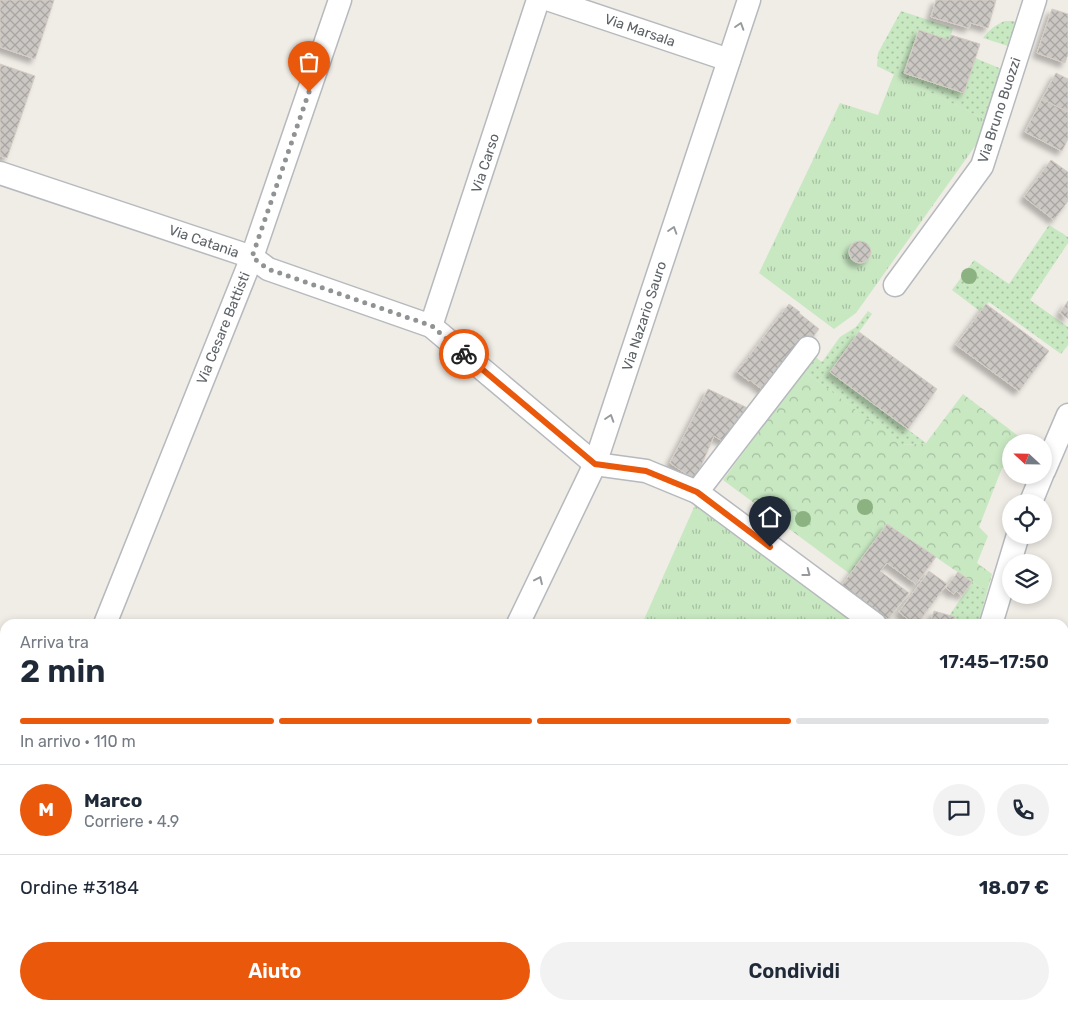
<!DOCTYPE html>
<html lang="it">
<meta charset="utf-8">
<style>
:root{--surface:#fff;--page:#f2f2f3;--text:#1f2937;--muted:#747a83;--line:#e0e1e3;--accent:#ea580c}
body{margin:0;font-family:Rubik,sans-serif;background:var(--page);color:var(--text);height:100vh;display:flex;flex-direction:column;font-size:19px;white-space:nowrap}
*{box-sizing:border-box;margin:0}
p{font-size:16px;color:var(--muted)}
.icon{flex:none;width:28px;height:28px;fill:none;stroke:currentColor;stroke-width:2;stroke-linecap:round;stroke-linejoin:round}
.map{position:relative;flex:1;overflow:hidden}
.drawer{position:absolute;left:0px;top:619px;width:1069px;height:391px;display:flex;flex-direction:column;background:var(--surface);border-radius:15px 15px 0 0;box-shadow:0 2px 8px #0003}
.drawer>*{flex:none}
.needle{width:32px;rotate:292deg}
.tools{position:absolute;left:1002px;top:434px;display:grid;gap:10px}
.tools a{display:grid;place-items:center;width:50px;height:50px;border-radius:50%;background:var(--surface);box-shadow:0 2px 8px #0003;font-size:25px}
.pin{position:absolute;display:grid;place-items:center;width:42px;height:42px;color:#fff;margin:-51px -21px;border-radius:50% 50% 50% 0;rotate:-45deg;box-shadow:0 0 5px #0007}
.pin .icon{rotate:45deg}
.courier{position:absolute;display:grid;place-items:center;width:50px;height:50px;margin:-25px;border:4px solid #ea580c;border-radius:50%;background:#fff;color:#222;box-shadow:0 1px 6px #0007}
.overview em{font-style:normal;font-weight:600}
.overview div{display:flex;flex-direction:column-reverse}
.overview{display:flex;align-items:center;justify-content:space-between;height:85px;padding:0 20px}
h1{font-size:32px;font-weight:600;line-height:38px}
.bar{display:grid;grid-template-columns:repeat(4,1fr);gap:8px 5px;align-content:center;height:60px;padding:0 20px}
.bar i{height:6px;border-radius:4px;background:var(--line)}
.bar .active{background:var(--accent)}
.bar p{grid-column:span 4}
.line{display:flex;align-items:center;gap:12px;padding:0 20px;border-top:1px solid var(--line)}
.line div{flex:1}
.round{display:grid;place-items:center;flex:none;width:52px;height:52px;border-radius:26px;background:var(--page)}
.action{display:flex;gap:10px;margin-top:auto;padding:10px 20px}
.action a{flex:1;height:58px;border-radius:30px;background:var(--accent);color:#fff;font-size:20px;font-weight:600;line-height:58px;text-align:center}
.action a+a{background:var(--page);color:var(--text)}
.map>svg:first-child{display:block}
.grass{fill:url(#grass-tufts)}
.park{fill:url(#park-crowns)}
.garden{fill:url(#garden-dots)}
.building{fill:url(#building-cross-hatch);stroke:#d5cdc4;filter:url(#shadow)}
.lines{fill:none;stroke-linecap:round;stroke-linejoin:round}
.minor-casing{stroke:#b6b9bd;stroke-width:25}
.minor{stroke:#fff;stroke-width:22}
.tree{fill:#8cb282}
.oneway{stroke:#969a9c}
.done{stroke:#909393;stroke-width:5;stroke-dasharray:0 9}
.route{stroke:#ea580c;stroke-width:6}
.labels{text-anchor:middle;stroke-width:4.5;stroke-linejoin:round;paint-order:stroke}
.street-label{font-size:14px;fill:#5d6367;stroke:#fff}
</style>
<div class="map">
<svg width="1068" height="1009" viewBox="0 0 1068 1009">
<defs>
<pattern id="grass-tufts" width="24" height="20" patternUnits="userSpaceOnUse" patternTransform="scale(1.25)"><rect width="24" height="20" fill="#c8e8c2"/><path d="M3 7l-1-3M5 7V3M7 7l1-3M15 17l-1-3M17 17v-4M19 17l1-3" fill="none" stroke="#a6c0a1"/></pattern>
<pattern id="park-crowns" width="20" height="18" patternUnits="userSpaceOnUse" patternTransform="scale(1.25)"><rect width="20" height="18" fill="#c8e8c2"/><path d="M2 6a3 3 0 1 1 6 0M12 15a3 3 0 1 1 6 0" fill="none" stroke="#a6c0a1"/></pattern>
<pattern id="garden-dots" width="8" height="8" patternUnits="userSpaceOnUse" patternTransform="scale(1.25)"><rect width="8" height="8" fill="#c8e8c2"/><path d="M2 2h.1M6 6h.1" fill="none" stroke="#a6c0a1" stroke-width="1.8" stroke-linecap="round"/></pattern>
<pattern id="building-cross-hatch" width="8" height="8" patternUnits="userSpaceOnUse" patternTransform="scale(1.25)"><rect width="8" height="8" fill="#cbc7c3"/><path d="M0 0l8 8M0 8l8-8" fill="none" stroke="#a8a5a2"/></pattern>
<filter id="shadow"><feDropShadow dx="-4.5" dy="4.5" stdDeviation="2.5" flood-color="#0004"/></filter>
</defs>
<rect width="100%" height="100%" fill="#f0ece6"/>
<g class="grass">
<path d="M894 74 988 121 983 135 856 313 834 329 759 273 840 103 878 115Z"/>
<path d="M695 505 861 624H642Z"/>
</g>
<path class="park" d="M804 371 904 445 926 443 963 394 1025 441V442H1011V466L1002 468 979 527 988 536 977 563 992 574 987 592 887 524 850 574 723 480Z"/>
<g class="garden">
<path d="M901 11 953 28 949 40 919 30 905 74 964 93 975 58 1004 70 988 121 877 66 878 53Z"/>
<path d="M1005 21H1013L1019 23 1011 47 983 38C989 30 995 25 1005 21Z"/>
<path d="M1049 225 1068 237V243L1030 300 1068 327V345L1061 354 989 302 981 312 952 290 974 260 1009 284Z"/>
<path d="M868 311 872 314 830 372 926 443 903 445 804 371 815 357 822 362 840 337 856 327Z"/>
<path d="M972 582 987 592 978 624H953L949 616Z"/>
</g>
<g class="building">
<path d="M0 0H54L35 59 0 47Z"/>
<path d="M936 0H996L988 28 971 23 969 28 931 17Z"/>
<path d="M1052 9 1068 14V54L1065 63 1037 53Z"/>
<path d="M919 30 949 40 951 35 980 44 964 93 904 73Z"/>
<path d="M0 64 35 76 7 158 0 156Z"/>
<path d="M1056 73 1068 79V112L1042 99Z"/>
<path d="M1042 99 1068 112V139L1062 151 1025 132Z"/>
<path d="M1051 160 1068 172V201L1054 220 1024 197Z"/>
<circle cx="860" cy="252" r="11"/>
<path d="M1068 301V319L1060 313Z"/>
<path d="M789 304 800 312 799 313 819 329 769 395 750 380 749 381 737 372Z"/>
<path d="M986 304 1049 351 1019 391 956 345Z"/>
<path d="M859 332 937 389 908 429 830 372Z"/>
<path d="M708 389 756 412 731 446 714 436 695 480 670 463Z"/>
<path d="M887 524 936 557 916 584 887 563 880 571 909 593 888 619 842 585Z"/>
<path d="M929 571 947 584 917 624H914L899 612Z"/>
<path d="M958 572 972 582 962 596 956 591 954 594 946 588Z"/>
<path d="M934 611 955 617 953 624H930Z"/>
</g>
<g class="lines">
<defs>
<g id="minor">
<path d="M550 0 729 60"/>
<path d="M0 173 252 257 268 269 431 326 595 464 646 471 697 492 875 624"/>
<path d="M895 285 982 166 1035 0"/>
<path d="M431 326 538 0"/>
<path d="M1044 471 1068 415"/>
<path d="M697 492 808 348"/>
<path d="M1031 502 1042 475"/>
<path d="M105 624 252 257 340 0"/>
<path d="M518 624 595 464 749 0"/>
<path d="M991 624 1018 535"/>
<path d="M1064 693 1068 694"/>
<path d="M0 849 5 851"/>
<path d="M1064 857 1068 859"/>
<path d="M0 889 5 875"/>
<path d="M318 1005 326 1009"/>
<path d="M585 1009 588 1005"/>
<path d="M828 1009 830 1005"/>
</g>
</defs>
<use href="#minor" class="minor-casing"/>
<use href="#minor" class="minor"/>
</g>
<g class="tree">
<circle cx="969" cy="276" r="8"/>
<circle cx="865" cy="507" r="8"/>
<circle cx="803" cy="519" r="8"/>
</g>
<defs><path id="oneway-chevron" d="M-2-3.5L2.5 0L-2 3.5" fill="none" stroke-width="1.6" stroke-linecap="round" stroke-linejoin="round" transform="scale(1.25)"/></defs>
<g class="oneway">
<use href="#oneway-chevron" transform="translate(740 26) rotate(-72)"/>
<use href="#oneway-chevron" transform="translate(673 230) rotate(-72)"/>
<use href="#oneway-chevron" transform="translate(610 418) rotate(-72)"/>
<use href="#oneway-chevron" transform="translate(807 573) rotate(37)"/>
<use href="#oneway-chevron" transform="translate(539 580) rotate(-65)"/>
</g>
<g class="lines">
<path class="done" d="M309 92 252 257 268 269 432 326 464 354"/>
<path class="route" d="M464 354 595 464 646 471 697 492 770 547"/>
</g>
<g class="labels">
<g class="street-label">
<text transform="translate(640 30) rotate(19)" y="5">Via Marsala</text>
<text transform="translate(999 110) rotate(-72)" y="5">Via Bruno Buozzi</text>
<text transform="translate(485 163) rotate(-72)" y="5">Via Carso</text>
<text transform="translate(204 241) rotate(19)" y="5">Via Catania</text>
<text transform="translate(644 316) rotate(-72)" y="5">Via Nazario Sauro</text>
<text transform="translate(223 328) rotate(-68)" y="5">Via Cesare Battisti</text>
</g>
</g>
</svg>
<div class="tools">
<a><svg class="needle" viewBox="-14 -14 28 28"><path d="M0-13l5 13h-10z" fill="#e53935"/><path d="M0 13l5-13h-10z" fill="#747a83"/></svg></a>
<a><svg class="icon" aria-label="locate" viewBox="0 0 24 24"><circle cx="12" cy="12" r="6"/><path d="M12 2v4M12 18v4M2 12h4M18 12h4"/></svg></a>
<a><svg class="icon" aria-label="layers" viewBox="0 0 24 24"><path d="M12 4l9 5-9 5-9-5zM3 14l9 5 9-5"/></svg></a>
</div>
<div class="pin" style="left:309px;top:92px;background:#ea580c"><svg class="icon" aria-label="bag" viewBox="0 0 24 24"><path d="M5 8h14l-1 12H6zM9 8a3 3 0 0 1 6 0"/></svg></div>
<div class="pin" style="left:770px;top:547px;background:#1f2937"><svg class="icon" aria-label="home" viewBox="0 0 24 24"><path d="M3 11l9-7 9 7M6 9v11h12V9"/></svg></div>
<div class="courier" style="left:464px;top:354px"><svg class="icon" aria-label="bike" viewBox="0 0 24 24"><circle cx="6" cy="16" r="4"/><circle cx="18" cy="16" r="4"/><path d="M6 16l4-8h5l3 8M10 8l3 8H6M13 5h3"/></svg></div>
<section class="drawer">
<div class="overview"><div><h1>2 min</h1><p>Arriva tra</p></div><em>17:45–17:50</em></div>
<div class="bar"><i class="active"></i><i class="active"></i><i class="active"></i><i></i><p>In arrivo · 110 m</p></div>
<div class="line" style="height:90px"><b class="round" style="background:var(--accent);color:#fff">M</b><div><b>Marco</b><p>Corriere · 4.9</p></div><a class="round"><svg class="icon" aria-label="chat" viewBox="0 0 24 24"><path d="M4 5h16v11H9l-5 4z"/></svg></a><a class="round"><svg class="icon" aria-label="phone" viewBox="0 0 24 24"><path d="M5 4h4l2 5-3 2q2 4 5 5l2-3 5 2v4C11 20 4 13 5 4z"/></svg></a></div>
<div class="line" style="height:65px"><div>Ordine #3184</div><b>18.07 €</b></div>
<div class="action"><a>Aiuto</a><a>Condividi</a></div>
</section>
</div>
